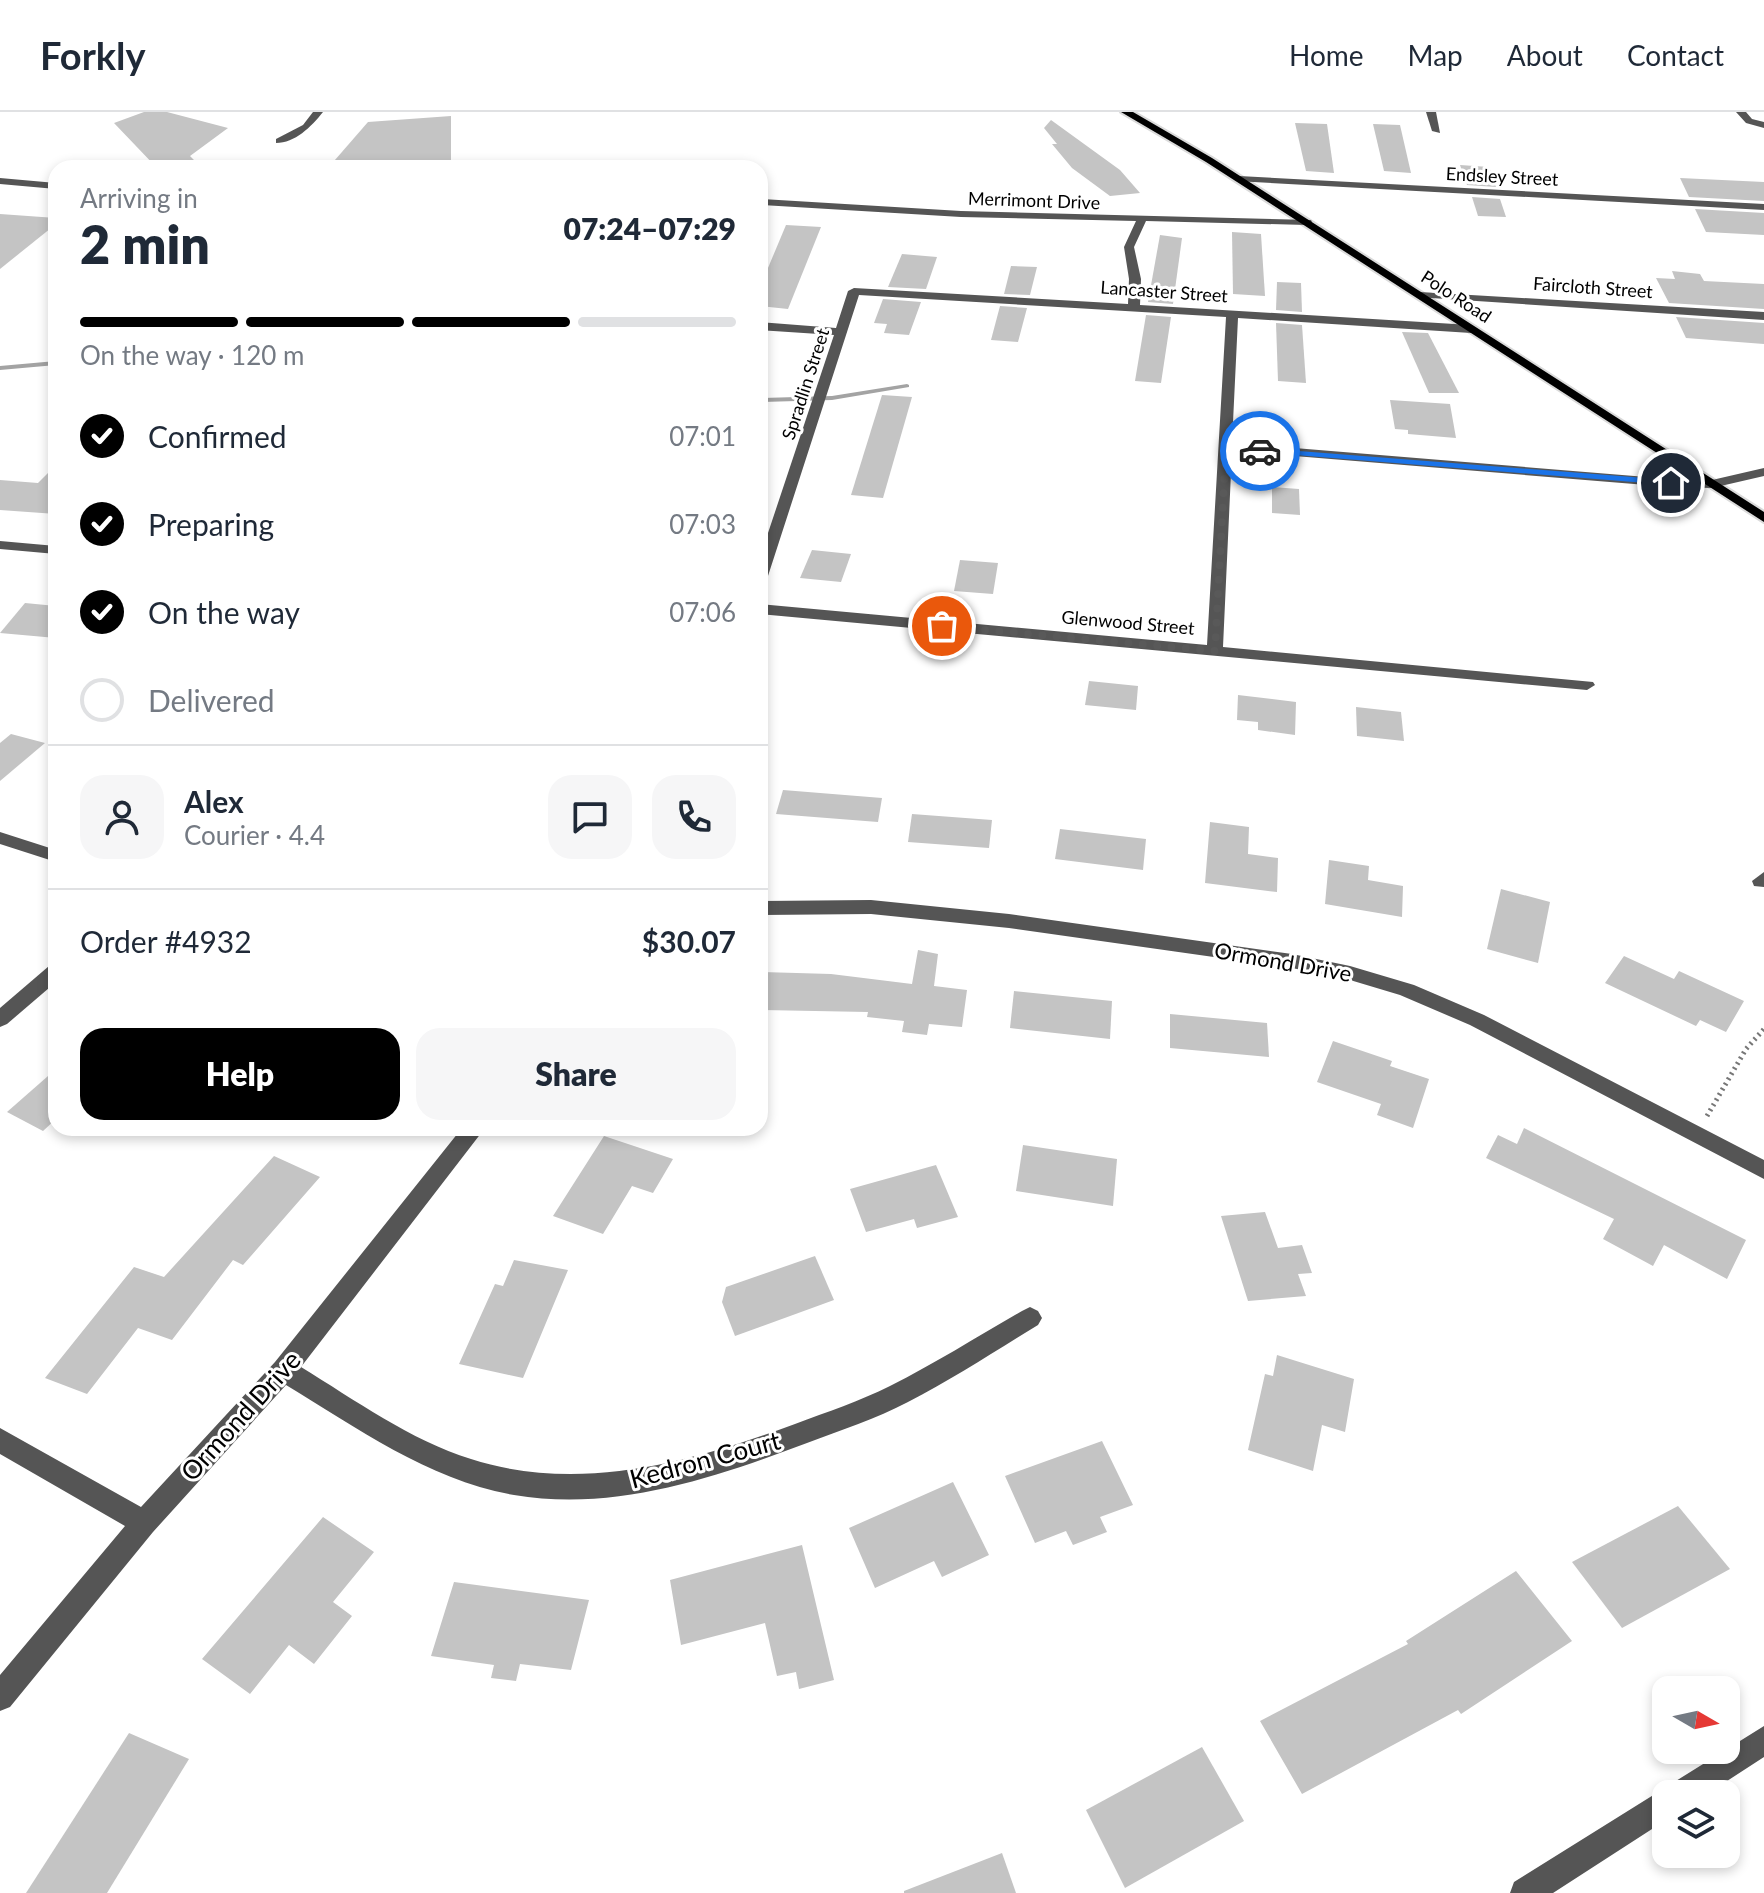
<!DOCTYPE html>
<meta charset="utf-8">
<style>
:root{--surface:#fff;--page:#f6f6f7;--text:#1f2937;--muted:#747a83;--line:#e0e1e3;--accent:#000}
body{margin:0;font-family:Lato,sans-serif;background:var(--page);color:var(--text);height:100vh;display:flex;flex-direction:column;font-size:30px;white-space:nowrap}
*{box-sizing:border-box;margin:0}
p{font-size:26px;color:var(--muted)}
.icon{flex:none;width:44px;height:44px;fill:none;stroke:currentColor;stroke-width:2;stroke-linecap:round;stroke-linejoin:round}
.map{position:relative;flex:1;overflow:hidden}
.sheet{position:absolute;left:48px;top:48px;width:720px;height:976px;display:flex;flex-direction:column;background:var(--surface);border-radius:24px;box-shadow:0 4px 12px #0003}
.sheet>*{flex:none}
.needle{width:52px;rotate:99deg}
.buttons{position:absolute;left:1652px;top:1564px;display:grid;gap:16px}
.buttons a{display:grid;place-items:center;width:88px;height:88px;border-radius:16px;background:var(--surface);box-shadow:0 4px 12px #0003;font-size:40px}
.pin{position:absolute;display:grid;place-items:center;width:68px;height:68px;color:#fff;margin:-34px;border:4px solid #fff;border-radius:50%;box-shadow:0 2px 8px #0007}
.courier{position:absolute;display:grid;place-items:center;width:80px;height:80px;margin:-40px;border:6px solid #1a73e8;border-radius:50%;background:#fff;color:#222;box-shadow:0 2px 10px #0007}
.summary em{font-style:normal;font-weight:800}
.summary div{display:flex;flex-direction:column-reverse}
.summary{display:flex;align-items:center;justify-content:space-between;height:136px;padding:0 32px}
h1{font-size:52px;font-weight:800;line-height:60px}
.bar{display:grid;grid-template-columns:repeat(4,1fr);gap:12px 8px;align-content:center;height:96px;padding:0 32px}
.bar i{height:10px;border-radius:6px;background:var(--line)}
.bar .active{background:var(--accent)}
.bar p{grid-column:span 4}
.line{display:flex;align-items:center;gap:20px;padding:0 32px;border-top:2px solid var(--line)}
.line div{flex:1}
.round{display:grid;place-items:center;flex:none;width:84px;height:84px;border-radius:24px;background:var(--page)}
ol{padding:0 32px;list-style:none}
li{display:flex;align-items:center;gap:24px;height:88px}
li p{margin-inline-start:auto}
li .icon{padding:8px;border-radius:50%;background:var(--accent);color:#fff;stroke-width:4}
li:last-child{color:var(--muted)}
li i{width:44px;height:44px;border:4px solid var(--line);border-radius:50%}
.cta{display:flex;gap:16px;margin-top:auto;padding:16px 32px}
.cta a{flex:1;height:92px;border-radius:24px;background:var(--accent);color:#fff;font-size:32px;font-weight:800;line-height:92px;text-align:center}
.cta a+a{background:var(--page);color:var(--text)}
header{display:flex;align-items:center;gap:48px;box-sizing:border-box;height:112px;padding:0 40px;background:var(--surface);border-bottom:2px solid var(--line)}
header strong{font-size:38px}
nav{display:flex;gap:44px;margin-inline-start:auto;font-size:28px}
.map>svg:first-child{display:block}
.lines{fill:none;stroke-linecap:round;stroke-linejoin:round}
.stream{fill:#a3a3a3;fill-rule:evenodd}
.building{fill:#c4c4c4}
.major-casing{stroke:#dbdbdb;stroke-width:4}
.path{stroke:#777;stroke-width:5;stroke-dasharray:2 4;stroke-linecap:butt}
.minor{fill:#555;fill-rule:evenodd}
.major{fill:#000;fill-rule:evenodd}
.route{fill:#1a73e8}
.done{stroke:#595959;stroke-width:8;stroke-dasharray:0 14.4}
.labels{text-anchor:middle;stroke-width:6;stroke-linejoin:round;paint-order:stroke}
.far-street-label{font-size:18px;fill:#000;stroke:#fff}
.street-label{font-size:22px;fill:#000;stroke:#fff}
.near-street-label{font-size:26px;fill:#000;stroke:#fff}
</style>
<header>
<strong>Forkly</strong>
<nav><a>Home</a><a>Map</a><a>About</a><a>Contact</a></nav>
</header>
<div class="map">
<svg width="1764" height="1781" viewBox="0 0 1764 1781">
<rect width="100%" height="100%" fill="#fff"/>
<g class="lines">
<g class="stream">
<path d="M56 249V253L0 258V254Z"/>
<path d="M907 272 909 273V275L832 288 760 290V286L832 284Z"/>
</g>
</g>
<g class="building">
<path d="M144 0H167L228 16 190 44 197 51 157 56 114 11Z"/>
<path d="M451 4V56H328L368 10Z"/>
<path d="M1051 8 1120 58 1140 81 1110 84 1072 56 1052 32H1057L1044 16Z"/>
<path d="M1295 11 1327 12 1334 61 1306 59Z"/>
<path d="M1373 12 1400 13 1411 61 1384 59Z"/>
<path d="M1460 53 1489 55 1496 75 1467 73Z"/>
<path d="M1680 66 1764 70V89L1689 85Z"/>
<path d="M1472 85 1500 87 1506 105 1478 104Z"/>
<path d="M1695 97 1764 101V123L1706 120Z"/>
<path d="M0 102 56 106V112L0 157Z"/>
<path d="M786 113 821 115 788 197 760 194V175Z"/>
<path d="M1232 120 1261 122 1265 184 1233 182Z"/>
<path d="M1160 123 1182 126 1173 192 1148 190Z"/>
<path d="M902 142 937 145 926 177 888 175Z"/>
<path d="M1011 154 1037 155 1030 183 1004 182Z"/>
<path d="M1672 159 1700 162 1704 169 1764 172V197L1669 191 1656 166 1675 167Z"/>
<path d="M1277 170 1301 171 1302 200 1276 198Z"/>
<path d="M883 187 921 190 909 223 884 221 887 212 874 211Z"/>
<path d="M1000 194 1027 196 1018 230 991 228Z"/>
<path d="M1146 203 1171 205 1161 271 1135 269Z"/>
<path d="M1676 205 1764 211V232L1686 226Z"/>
<path d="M1276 211 1302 213 1306 271 1278 269Z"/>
<path d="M1402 220 1428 221 1459 281H1429Z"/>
<path d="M882 283 912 285 883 386 851 383Z"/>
<path d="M1390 288 1450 292 1456 326 1408 322V318L1395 317Z"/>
<path d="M56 353V402L0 398V368L38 371Z"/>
<path d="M1272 375 1299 377 1300 403 1272 401Z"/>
<path d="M812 438 851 442 841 470 800 466Z"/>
<path d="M960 448 998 451 993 482 954 479Z"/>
<path d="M25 491 56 494V526L0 521Z"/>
<path d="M1089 569 1138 574 1136 598 1085 593Z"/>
<path d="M1238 583 1296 590 1295 623 1258 618V610L1237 608Z"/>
<path d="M1356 595 1401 600 1404 629 1357 624Z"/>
<path d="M11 622 45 631 0 669V631Z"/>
<path d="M783 678 882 686 878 710 776 702Z"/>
<path d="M912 702 992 708 989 736 908 730Z"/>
<path d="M1210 710 1249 715 1248 742 1278 746 1277 780 1205 771Z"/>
<path d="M1060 717 1146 727 1143 758 1055 747Z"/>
<path d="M1329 748 1369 754 1368 768 1403 774 1402 805 1325 792Z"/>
<path d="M1501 777 1550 790 1538 851 1487 837Z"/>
<path d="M918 838 938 842 934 874 967 878 962 915 929 912 927 923 902 920 904 909 867 905 868 900 760 898V860L831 862 912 872Z"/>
<path d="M1624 844 1674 867 1679 859 1744 889 1726 920 1700 908 1696 914 1605 871Z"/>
<path d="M1014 879 1112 889 1110 927 1010 916Z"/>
<path d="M1170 902 1267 911 1269 945 1170 936Z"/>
<path d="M1333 929 1392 949 1390 954 1429 967 1413 1016 1377 1003 1381 992 1317 970Z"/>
<path d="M56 957V1007L43 1019 7 1000Z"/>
<path d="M1524 1016 1746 1128 1727 1167 1664 1133 1653 1154 1603 1127 1614 1107 1486 1046 1498 1023 1517 1032Z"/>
<path d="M604 1024 673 1047 653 1081 632 1074 603 1122 553 1104Z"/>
<path d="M1023 1033 1117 1047 1113 1094 1016 1079Z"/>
<path d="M274 1044 320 1065 243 1153 233 1148 172 1228 138 1216 87 1282 45 1266 134 1155 164 1165Z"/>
<path d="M936 1053 958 1105 917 1116 914 1107 866 1120 850 1077Z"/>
<path d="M1265 1100 1278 1136 1302 1133 1312 1161 1298 1162 1306 1184 1248 1189 1221 1104Z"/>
<path d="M815 1144 834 1188 735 1224 722 1190 726 1175Z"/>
<path d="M514 1148 568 1158 523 1266 459 1252 495 1172 503 1174Z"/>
<path d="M1277 1243 1354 1267 1345 1320 1322 1313 1313 1359 1248 1338 1265 1262 1273 1264Z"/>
<path d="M1102 1329 1133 1393 1100 1405 1107 1420 1073 1433 1066 1419 1035 1431 1005 1364Z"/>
<path d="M953 1370 989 1443 942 1465 934 1449 875 1476 849 1416Z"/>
<path d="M1678 1394 1730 1457 1622 1516 1572 1450Z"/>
<path d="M323 1405 374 1440 333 1490 352 1504 314 1552 289 1533 250 1582 202 1547Z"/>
<path d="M802 1433 834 1568 799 1577 796 1560 777 1564 765 1511 681 1533 670 1468Z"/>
<path d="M1516 1459 1572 1529 1461 1602 1458 1598 1302 1682 1260 1609 1408 1532 1406 1529Z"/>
<path d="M454 1470 589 1488 571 1558 520 1552 516 1569 491 1566 494 1553 431 1544Z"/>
<path d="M129 1621 189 1647 107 1781H26Z"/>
<path d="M1202 1635 1244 1709 1125 1776 1086 1698Z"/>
<path d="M1002 1741 1016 1781H904V1779Z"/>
</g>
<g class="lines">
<defs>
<path id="major" d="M1121 0H1133L1212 46 1764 400V410L1206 50Z"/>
</defs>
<use href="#major" class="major-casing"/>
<path class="path" d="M1707 1004 1746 937 1764 917"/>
<g class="minor">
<path d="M313 0H323C311 15 295 31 276 31V27L303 13Z"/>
<path d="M1426 0H1436L1440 21 1432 19Z"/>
<path d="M1736 0H1746L1752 7 1764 10V16L1746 11Z"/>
<path d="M1239 64 1764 92V98L1235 69Z"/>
<path d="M0 66 56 71V77L0 72Z"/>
<path d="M760 87 961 99 1311 108 1312 110 1307 113 1146 109 1134 135 1141 167 1140 193 1471 213 1477 217 1471 221 1238 206 1232 331 1671 367 1712 368 1764 356V364L1712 376 1671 375 1232 339 1223 535 1593 570 1595 573 1587 578 760 502V492L1207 533 1226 205 859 183 767 467 760 471V445L834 223 760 218V210L836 216 848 179 854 176 1128 192 1129 167 1124 135 1136 109 961 105 760 93Z"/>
<path d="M1420 180 1764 200V208L1416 185V181Z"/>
<path d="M0 429 56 434V442L0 437Z"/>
<path d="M0 720 56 738V750L0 732Z"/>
<path d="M1764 760V775L1754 774 1752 769Z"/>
<path d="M871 788 1009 802 1292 842 1350 854 1414 873 1484 903 1764 1048V1067L1470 913 1400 883 1350 868 1292 856 1009 816 871 802 760 803V789Z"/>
<path d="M56 852V870L7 912 0 915V896L49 854Z"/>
<path d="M462 1016H485L301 1255C355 1288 410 1328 471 1347 580 1382 691 1350 795 1312 827 1300 860 1289 890 1274 936 1251 978 1224 1022 1199L1030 1195 1038 1199 1042 1206 1038 1213C995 1239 953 1267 908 1290 876 1307 841 1318 807 1331 714 1366 615 1400 514 1383 431 1369 357 1316 286 1273L153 1420 10 1595 0 1599V1563L125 1414 0 1342V1316L141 1395 275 1250Z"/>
<path d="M1764 1614V1645L1707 1682H1666V1708L1553 1781H1510L1514 1770Z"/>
</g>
<use href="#major" class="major"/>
</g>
<path class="route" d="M1260 336 1671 368 1675 371 1671 373 1257 340Z"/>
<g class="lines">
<path class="done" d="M942 514 1215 539 1226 335 1260 339"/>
</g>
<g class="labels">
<g class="far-street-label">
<text transform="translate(1502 65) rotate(3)" y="6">Endsley Street</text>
<text transform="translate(1034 89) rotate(2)" y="6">Merrimont Drive</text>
<text transform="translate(1593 176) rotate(4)" y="6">Faircloth Street</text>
<text transform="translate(1164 180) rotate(4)" y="6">Lancaster Street</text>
<text transform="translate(1456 185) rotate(33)" y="6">Polo Road</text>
<text transform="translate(806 272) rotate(-72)" y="6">Spradlin Street</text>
<text transform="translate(1128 511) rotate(5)" y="6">Glenwood Street</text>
</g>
<g class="street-label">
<text transform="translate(1283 850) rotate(10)" y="8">Ormond Drive</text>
</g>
<g class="near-street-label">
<text transform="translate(241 1304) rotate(-48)" y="9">Ormond Drive</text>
<text transform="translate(705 1348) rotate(-15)" y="9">Kedron Court</text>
</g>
</g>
</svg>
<div class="buttons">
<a><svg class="needle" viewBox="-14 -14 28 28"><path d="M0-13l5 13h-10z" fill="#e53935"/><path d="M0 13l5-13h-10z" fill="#747a83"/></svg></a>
<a><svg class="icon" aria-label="layers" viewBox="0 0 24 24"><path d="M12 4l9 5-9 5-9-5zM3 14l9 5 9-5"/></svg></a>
</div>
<div class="pin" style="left:942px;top:514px;background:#ea580c"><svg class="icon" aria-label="bag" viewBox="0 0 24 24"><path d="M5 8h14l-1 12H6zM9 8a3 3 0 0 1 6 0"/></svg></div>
<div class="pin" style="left:1671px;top:371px;background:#1f2937"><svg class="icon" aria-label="home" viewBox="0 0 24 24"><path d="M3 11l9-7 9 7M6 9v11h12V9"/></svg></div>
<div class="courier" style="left:1260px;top:339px"><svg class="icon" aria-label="car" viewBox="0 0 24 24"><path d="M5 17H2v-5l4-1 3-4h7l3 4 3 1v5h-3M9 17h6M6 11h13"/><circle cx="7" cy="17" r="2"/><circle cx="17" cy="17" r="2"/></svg></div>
<section class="sheet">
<div class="summary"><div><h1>2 min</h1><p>Arriving in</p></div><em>07:24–07:29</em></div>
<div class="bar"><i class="active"></i><i class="active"></i><i class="active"></i><i></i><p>On the way · 120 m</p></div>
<ol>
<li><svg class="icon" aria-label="check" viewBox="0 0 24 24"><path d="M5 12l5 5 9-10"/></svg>Confirmed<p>07:01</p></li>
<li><svg class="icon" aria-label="check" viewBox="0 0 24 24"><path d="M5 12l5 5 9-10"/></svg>Preparing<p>07:03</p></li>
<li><svg class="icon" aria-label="check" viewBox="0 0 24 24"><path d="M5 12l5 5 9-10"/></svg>On the way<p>07:06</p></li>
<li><i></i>Delivered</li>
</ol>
<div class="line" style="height:144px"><a class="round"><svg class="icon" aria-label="person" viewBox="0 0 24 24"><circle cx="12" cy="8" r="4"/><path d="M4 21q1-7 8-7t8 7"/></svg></a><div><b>Alex</b><p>Courier · 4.4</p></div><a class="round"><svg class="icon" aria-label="chat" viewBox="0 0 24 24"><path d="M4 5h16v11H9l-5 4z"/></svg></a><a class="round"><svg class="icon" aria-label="phone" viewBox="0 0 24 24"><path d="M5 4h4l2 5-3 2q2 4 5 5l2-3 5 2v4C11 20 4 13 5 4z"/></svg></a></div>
<div class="line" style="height:104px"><div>Order #4932</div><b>$30.07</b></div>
<div class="cta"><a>Help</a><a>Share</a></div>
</section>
</div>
